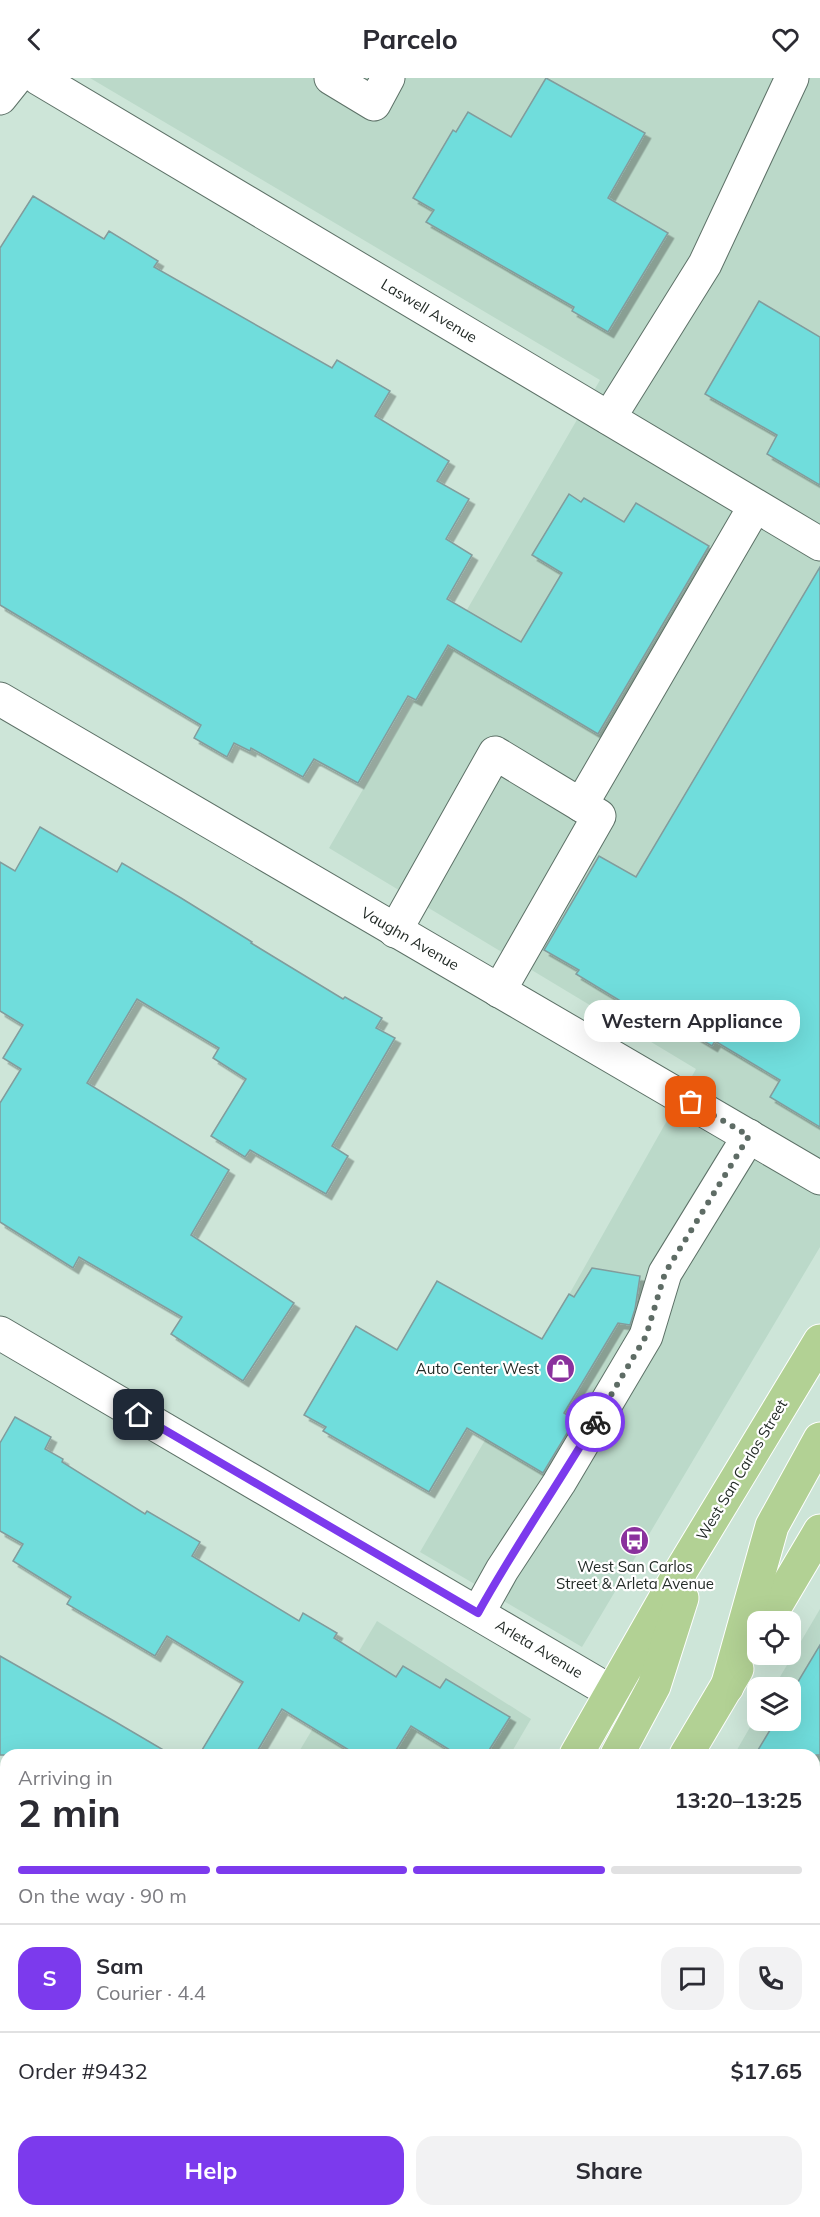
<!DOCTYPE html>
<meta charset="utf-8">
<style>
:root{--surface:#fff;--page:#f2f2f3;--text:#2b2b33;--muted:#7c7c81;--line:#e1e1e2;--accent:#7c3aed}
body{margin:0;font-family:Mulish,sans-serif;background:var(--page);color:var(--text);height:100vh;display:flex;flex-direction:column;font-size:22px;white-space:nowrap}
*{box-sizing:border-box;margin:0}
p{font-size:20px;color:var(--muted)}
.icon{flex:none;width:33px;height:33px;fill:none;stroke:currentColor;stroke-width:2;stroke-linecap:round;stroke-linejoin:round}
.map{position:relative;flex:1;overflow:hidden}
.sheet{position:absolute;left:0px;top:1671px;width:820px;height:468px;display:flex;flex-direction:column;background:var(--surface);border-radius:18px 18px 0 0;box-shadow:0 6px 24px #0002}
.sheet>*{flex:none}
.buttons{position:absolute;left:747px;top:1533px;display:grid;gap:12px}
.buttons a{display:grid;place-items:center;width:54px;height:54px;border-radius:12px;background:var(--surface);box-shadow:0 6px 24px #0002;font-size:30px}
.pin{position:absolute;display:grid;place-items:center;width:51px;height:51px;color:#fff;margin:-26px;border-radius:12px;box-shadow:0 3px 9px #0006}
.courier{position:absolute;display:grid;place-items:center;width:60px;height:60px;margin:-30px;border:4px solid #7c3aed;border-radius:50%;background:#fff;color:#222;box-shadow:0 2px 8px #0007}
.bubble{position:absolute;height:42px;border-radius:18px;background:var(--surface);box-shadow:0 6px 24px #0002;font-size:20px;font-weight:700;line-height:42px;text-align:center}
.summary em{font-style:normal;font-weight:700}
.summary div{display:flex;flex-direction:column-reverse}
.summary{display:flex;align-items:center;justify-content:space-between;height:102px;padding:0 18px}
h1{font-size:39px;font-weight:700;line-height:45px}
.bar{display:grid;grid-template-columns:repeat(4,1fr);gap:9px 6px;align-content:center;height:72px;padding:0 18px}
.bar i{height:8px;border-radius:4px;background:var(--line)}
.bar .selected{background:var(--accent)}
.bar p{grid-column:span 4}
.line{display:flex;align-items:center;gap:15px;padding:0 18px;border-top:2px solid var(--line)}
.line div{flex:1}
.round{display:grid;place-items:center;flex:none;width:63px;height:63px;border-radius:18px;background:var(--page)}
.cta{display:flex;gap:12px;margin-top:auto;padding:12px 18px}
.cta a{flex:1;height:69px;border-radius:18px;background:var(--accent);color:#fff;font-size:24px;font-weight:700;line-height:69px;text-align:center}
.cta a+a{background:var(--page);color:var(--text)}
header{display:flex;justify-content:space-between;align-items:center;height:78px;padding:0 18px;background:var(--surface);font-size:27px;font-weight:700}
.map>svg:first-child{display:block}
.built{fill:#bbd9c9}
.building{fill:#6fdddc;stroke:#829c9c;stroke-width:1.5;filter:url(#shadow)}
.lines{fill:none;stroke-linecap:round;stroke-linejoin:round}
.minor-casing{stroke:#5d7167;stroke-width:35}
.major-casing{stroke:#fff;stroke-width:35}
.minor{stroke:#fff;stroke-width:33}
.major{stroke:#b2d194;stroke-width:33}
.done{stroke:#5e6c65;stroke-width:6;stroke-dasharray:0 10.8}
.route{stroke:#7c3aed;stroke-width:8}
.labels{text-anchor:middle;stroke-width:4.5;stroke-linejoin:round;paint-order:stroke}
.street-label{font-size:15px;fill:#232b27;stroke:#fff}
.poi-label{font-size:15px;fill:#232b27;stroke:#fff;text-anchor:end}
</style>
<header><svg class="icon" aria-label="back" viewBox="0 0 24 24"><path d="M15 5l-7 7 7 7"/></svg>Parcelo<svg class="icon" aria-label="heart" viewBox="0 0 24 24"><path d="M12 20l-8-8c-3-5 5-10 8-4 3-6 11-1 8 4z"/></svg></header>
<div class="map">
<svg width="820" height="2139" viewBox="0 0 820 2139">
<defs>
<filter id="shadow"><feDropShadow dx="5.5" dy="5.5" stdDeviation="0" flood-color="#0004"/></filter>
</defs>
<rect width="100%" height="100%" fill="#cde5d8"/>
<g class="built">
<path d="M90 0H820V1169L582 1569 420 1474 548 1254 696 991 329 770 600 302Z"/>
<path d="M820 1531V2139H460L463 2133H814V1677H734L757 1637 758 1642H790V1610L774 1609Z"/>
<path d="M377 1543 531 1641 510 1677H297Z"/>
<path d="M6 1985V2133H241L238 2139H0V1995Z"/>
</g>
<g class="building">
<path d="M546 0 645 55 608 120 668 155 608 254 572 233 574 229 426 144 434 132 413 120 453 52 456 54 468 34 511 59Z"/>
<path d="M33 118 104 161 109 153 158 183 154 189 332 290 337 282 390 313 375 338 449 383 437 403 469 421 446 461 472 477 447 521 521 564 562 495 532 477 569 416 581 424 584 420 624 444 636 425 709 468 598 656 448 567 416 622 408 618 358 705 314 681 303 699 251 670 250 673 234 665 227 679 194 660 201 647 0 527V170Z"/>
<path d="M759 223 820 259V407L767 376 777 357 705 316Z"/>
<path d="M820 489V1049L770 1019 780 1002 715 963 712 968 669 942 665 950 576 896 579 892 544 872 599 778 636 799Z"/>
<path d="M40 749 117 794 122 785 181 820 252 864 251 865 343 921 345 919 382 940 376 950 395 960 332 1068 348 1078 326 1116 250 1072 245 1079 211 1058 246 1001 213 980 219 970 137 921 87 1005 229 1092 191 1157 294 1225 243 1303 171 1256 182 1239 79 1179 73 1190 0 1144V1025L21 991 3 980 23 947 0 933V784L15 793Z"/>
<path d="M592 1190 640 1198 635 1231 630 1247 618 1245 564 1335 575 1342 543 1395 467 1350 429 1414 323 1353 326 1349 304 1337 356 1248 397 1272 437 1203 542 1261 569 1216 574 1219Z"/>
<path d="M15 1339 51 1359 45 1371 63 1381 62 1384 145 1436 147 1433 200 1464 192 1478 299 1543 303 1535 337 1555 334 1560 396 1599 403 1588 440 1610 446 1601 510 1639 486 1677H458L411 1648 393 1677H357L282 1631 255 1677H199L243 1604 167 1558 155 1578 67 1526 71 1519 13 1483 23 1466 0 1453V1365Z"/>
<path d="M820 1567V1677H755L776 1642H790V1617Z"/>
<path d="M0 1578 114 1643 172 1677H0Z"/>
</g>
<g class="lines">
<defs>
<g id="minor">
<path d="M38 0 820 466"/>
<path d="M331 0 374 26 388 0"/>
<path d="M0 20 16 0"/>
<path d="M609 340 705 186 792 0"/>
<path d="M0 621 820 1100"/>
<path d="M395 853 495 675 581 727 755 428"/>
<path d="M499 913 599 738 581 727"/>
<path d="M0 1255 613 1615"/>
<path d="M478 1535 502 1492 559 1405 646 1258 665 1195 749 1058"/>
<path d="M0 1886 6 1890"/>
<path d="M814 2112 820 2116"/>
</g>
<g id="major">
<path d="M766 1544 820 1453"/>
<path d="M727 1609 772 1448 820 1361"/>
<path d="M576 1677 682 1491 820 1263"/>
<path d="M617 1677 654 1608 682 1520"/>
<path d="M686 1677 737 1591"/>
<path d="M301 2139 304 2133"/>
<path d="M414 2139 418 2133"/>
</g>
</defs>
<use href="#minor" class="minor-casing"/>
<use href="#major" class="major-casing"/>
<use href="#minor" class="minor"/>
<use href="#major" class="major"/>
</g>
<g class="lines">
<path class="done" d="M595 1344 646 1258 665 1195 749 1058 691 1024"/>
<path class="route" d="M139 1337 478 1535C514 1470 557 1408 595 1344"/>
</g>
<defs>
<symbol id="shop-disc" viewBox="-11 -11 22 22"><circle r="9.5" fill="#8a319d" stroke="#fff"/><path d="M-5-2.5h2.3a2.7 3.5 0 0 1 5.4 0H5L5.5 6h-11ZM-1.5-2.5h3a1.5 2.3 0 0 0-3 0Z" fill="#fff"/></symbol>
<symbol id="bus-disc" viewBox="-11 -11 22 22"><circle r="9.5" fill="#8a319d" stroke="#fff"/><path d="M-5-6H5V4H4V6H2V4H-2V6H-4V4H-5ZM-3.5-4V0h7V-4ZM-3.5 1.2v1.5H-2V1.2ZM2 1.2v1.5H3.5V1.2Z" fill="#fff"/></symbol>
</defs>
<g fill-rule="evenodd">
<use href="#shop-disc" x="544" y="1274" width="33" height="33"/>
<use href="#bus-disc" x="618" y="1446" width="33" height="33"/>
</g>
<g class="labels">
<g class="street-label">
<text transform="translate(429 233) rotate(31)" y="5">Laswell Avenue</text>
<text transform="translate(410 861) rotate(30)" y="5">Vaughn Avenue</text>
<text transform="translate(742 1392) rotate(-59)" y="5">West San Carlos Street</text>
<text transform="translate(539 1571) rotate(31)" y="5">Arleta Avenue</text>
</g>
<g class="poi-label">
<text x="539" y="1296">Auto Center West</text>
<text x="635" y="1494" text-anchor="middle">West San Carlos<tspan x="635" dy="17">Street &amp; Arleta Avenue</tspan></text>
</g>
</g>
</svg>
<div class="buttons">
<a><svg class="icon" aria-label="locate" viewBox="0 0 24 24"><circle cx="12" cy="12" r="6"/><path d="M12 2v4M12 18v4M2 12h4M18 12h4"/></svg></a>
<a><svg class="icon" aria-label="layers" viewBox="0 0 24 24"><path d="M12 4l9 5-9 5-9-5zM3 14l9 5 9-5"/></svg></a>
</div>
<div class="pin" style="left:691px;top:1024px;background:#ea580c"><svg class="icon" aria-label="bag" viewBox="0 0 24 24"><path d="M5 8h14l-1 12H6zM9 8a3 3 0 0 1 6 0"/></svg></div>
<div class="pin" style="left:139px;top:1337px;background:#1f2937"><svg class="icon" aria-label="home" viewBox="0 0 24 24"><path d="M3 11l9-7 9 7M6 9v11h12V9"/></svg></div>
<div class="courier" style="left:595px;top:1344px"><svg class="icon" aria-label="bike" viewBox="0 0 24 24"><circle cx="6" cy="16" r="4"/><circle cx="18" cy="16" r="4"/><path d="M6 16l4-8h5l3 8M10 8l3 8H6M13 5h3"/></svg></div>
<div class="bubble" style="left:584px;top:922px;width:216px">Western Appliance</div>
<section class="sheet">
<div class="summary"><div><h1>2 min</h1><p>Arriving in</p></div><em>13:20–13:25</em></div>
<div class="bar"><i class="selected"></i><i class="selected"></i><i class="selected"></i><i></i><p>On the way · 90 m</p></div>
<div class="line" style="height:108px"><b class="round" style="background:var(--accent);color:#fff">S</b><div><b>Sam</b><p>Courier · 4.4</p></div><a class="round"><svg class="icon" aria-label="chat" viewBox="0 0 24 24"><path d="M4 5h16v11H9l-5 4z"/></svg></a><a class="round"><svg class="icon" aria-label="phone" viewBox="0 0 24 24"><path d="M5 4h4l2 5-3 2q2 4 5 5l2-3 5 2v4C11 20 4 13 5 4z"/></svg></a></div>
<div class="line" style="height:78px"><div>Order #9432</div><b>$17.65</b></div>
<div class="cta"><a>Help</a><a>Share</a></div>
</section>
</div>
